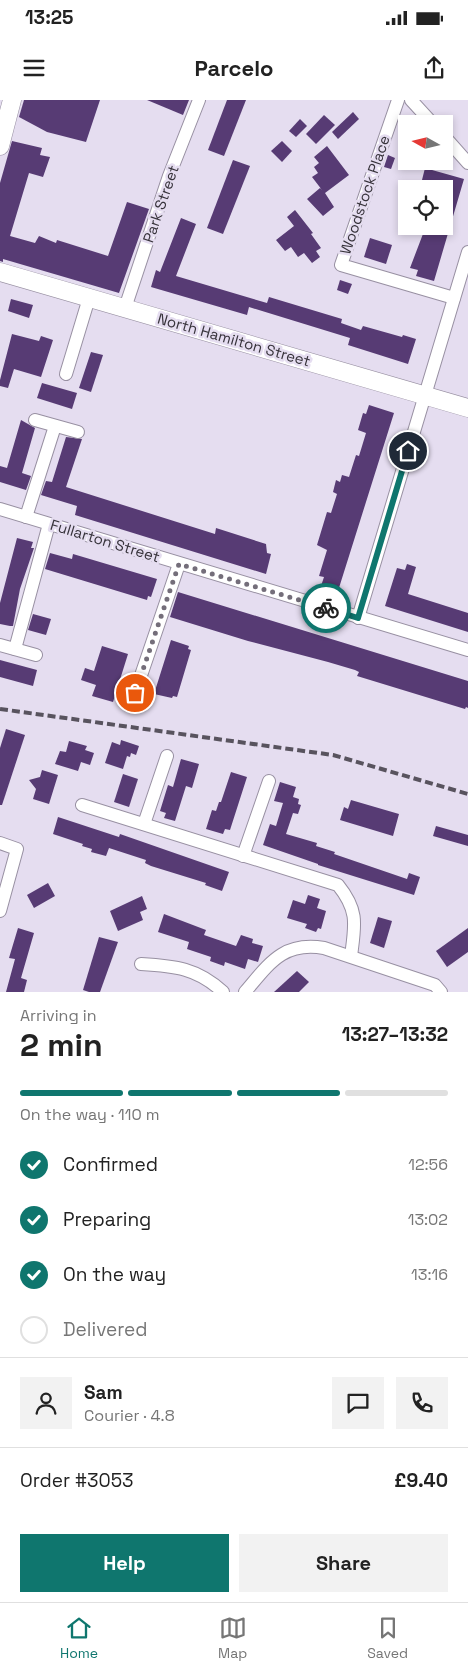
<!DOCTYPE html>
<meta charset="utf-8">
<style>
:root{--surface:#fff;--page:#f2f2f2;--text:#222;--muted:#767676;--line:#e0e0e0;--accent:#0f766e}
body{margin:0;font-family:"Space Grotesk",sans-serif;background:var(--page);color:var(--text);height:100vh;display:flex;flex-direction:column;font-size:19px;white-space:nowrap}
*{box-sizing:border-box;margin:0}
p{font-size:16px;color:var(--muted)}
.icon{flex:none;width:28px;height:28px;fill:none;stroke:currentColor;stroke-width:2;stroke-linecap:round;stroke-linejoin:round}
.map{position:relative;height:892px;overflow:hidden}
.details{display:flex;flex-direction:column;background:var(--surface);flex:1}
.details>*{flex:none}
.needle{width:32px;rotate:278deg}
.tools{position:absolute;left:398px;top:15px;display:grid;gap:10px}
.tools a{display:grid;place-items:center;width:55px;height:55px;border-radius:0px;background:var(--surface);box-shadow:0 2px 8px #0003;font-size:25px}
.pin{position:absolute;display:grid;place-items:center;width:42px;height:42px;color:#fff;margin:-21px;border:2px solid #fff;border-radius:50%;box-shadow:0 1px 5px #0007}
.courier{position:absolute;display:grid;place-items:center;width:50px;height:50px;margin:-25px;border:4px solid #0f766e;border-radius:50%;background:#fff;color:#222;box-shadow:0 1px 6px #0007}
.overview em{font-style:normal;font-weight:700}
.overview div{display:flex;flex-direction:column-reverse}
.overview{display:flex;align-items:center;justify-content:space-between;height:85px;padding:0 20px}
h1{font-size:32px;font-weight:700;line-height:38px}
.bar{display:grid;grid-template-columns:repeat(4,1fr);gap:8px 5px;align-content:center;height:60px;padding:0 20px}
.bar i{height:6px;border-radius:4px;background:var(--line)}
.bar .selected{background:var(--accent)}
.bar p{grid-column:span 4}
.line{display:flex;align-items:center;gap:12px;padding:0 20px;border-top:1px solid var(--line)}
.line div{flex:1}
.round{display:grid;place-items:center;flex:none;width:52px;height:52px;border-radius:0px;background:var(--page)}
ol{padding:0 20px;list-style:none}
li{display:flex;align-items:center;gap:15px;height:55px}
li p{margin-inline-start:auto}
li .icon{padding:5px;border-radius:50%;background:var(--accent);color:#fff;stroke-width:4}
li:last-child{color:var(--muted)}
li i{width:28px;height:28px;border:2px solid var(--line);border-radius:50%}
.primary-button{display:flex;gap:10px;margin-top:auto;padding:10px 20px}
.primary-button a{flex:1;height:58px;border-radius:0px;background:var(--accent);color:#fff;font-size:20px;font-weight:700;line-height:58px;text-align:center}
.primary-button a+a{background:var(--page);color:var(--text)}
.status{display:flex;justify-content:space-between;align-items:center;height:35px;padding:0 25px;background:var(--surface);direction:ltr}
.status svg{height:14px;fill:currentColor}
header{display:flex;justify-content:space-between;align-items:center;height:65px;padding:0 20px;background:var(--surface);font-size:22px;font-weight:700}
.dock{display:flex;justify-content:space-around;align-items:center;height:70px;border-top:1px solid var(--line);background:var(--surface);font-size:14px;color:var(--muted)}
.dock a{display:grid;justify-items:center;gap:2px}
.dock .selected{color:var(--accent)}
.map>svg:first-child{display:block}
.building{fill:#573b74}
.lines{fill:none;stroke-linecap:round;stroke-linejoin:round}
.street-casing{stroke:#9890a2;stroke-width:14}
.secondary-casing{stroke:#9890a2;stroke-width:19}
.street{stroke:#fff;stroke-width:12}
.secondary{stroke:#fff;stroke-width:18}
.rail{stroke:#58535e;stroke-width:4;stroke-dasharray:8 4;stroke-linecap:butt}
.done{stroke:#746e7a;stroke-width:5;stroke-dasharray:0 9}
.route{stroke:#0f766e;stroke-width:6}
.labels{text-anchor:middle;stroke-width:5;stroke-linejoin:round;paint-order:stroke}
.street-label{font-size:15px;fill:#37333b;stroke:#e5ddf0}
</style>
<div class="status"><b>13:25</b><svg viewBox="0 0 49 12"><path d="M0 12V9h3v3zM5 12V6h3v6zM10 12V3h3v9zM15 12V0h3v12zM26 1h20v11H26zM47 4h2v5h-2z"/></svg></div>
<header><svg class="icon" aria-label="menu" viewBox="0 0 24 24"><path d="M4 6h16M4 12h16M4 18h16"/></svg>Parcelo<svg class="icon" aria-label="share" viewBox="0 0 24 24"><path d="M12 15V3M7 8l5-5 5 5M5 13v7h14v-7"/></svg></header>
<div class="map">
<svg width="468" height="892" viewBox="0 0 468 892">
<rect width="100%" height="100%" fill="#e5ddf0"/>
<g class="building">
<path d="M24 0H100L86 42 47 32 19 17Z"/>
<path d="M147 0H189L183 15Z"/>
<path d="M227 0H246L224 56 208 50Z"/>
<path d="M353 12 359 19 338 39 332 32Z"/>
<path d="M324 15 335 25 316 44 306 34Z"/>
<path d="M300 19 307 26 296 37 289 31Z"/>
<path d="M12 41 42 48 40 55 50 57 43 77 29 73 10 136 35 143 39 136 56 143 57 140 108 156 127 102 149 109 119 193 3 159V162L0 161V83Z"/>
<path d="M282 41 292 51 282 62 271 51Z"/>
<path d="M327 46 349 75 325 93 334 107 323 116 307 99 320 88 322 90 312 77 318 73 314 67 319 63 314 57Z"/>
<path d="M388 55 395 58 391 69 384 67Z"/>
<path d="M233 60 250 66 223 134 207 128Z"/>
<path d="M425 68 464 79 434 181 416 176 418 170 410 168 426 126H444V89H423L425 85 421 84Z"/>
<path d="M295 110 313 133 311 134 321 148 316 151 320 157 312 163 304 153 298 157 291 147 285 151 276 140 294 126 287 117Z"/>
<path d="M181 118 196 124 176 176 267 203 269 197 342 219 341 223 361 230 363 226 402 237 403 235 416 239 408 264 348 245 350 238 249 207 247 215 151 187 156 170 160 172Z"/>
<path d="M370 138 392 145 386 164 364 157Z"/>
<path d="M340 180 352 184 348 194 337 190Z"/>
<path d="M11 199 33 205 29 218 8 211Z"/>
<path d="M12 234 39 241 41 236 53 240 41 277 14 269 8 288 0 286V280Z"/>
<path d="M91 252 103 255 91 292 79 288Z"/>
<path d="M42 283 77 293 72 309 37 298Z"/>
<path d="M369 305 394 313 338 491 321 486 324 477 319 476 327 450 317 445 327 412 331 413 337 394 333 392 336 380 340 382 342 375 349 377 356 355 359 356 366 333 358 330 363 313 366 314Z"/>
<path d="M21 320 35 328 22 373 31 376 26 390 0 382V366L7 368Z"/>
<path d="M66 337 82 339 66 387 215 434 216 428 266 444 267 453 271 454 266 474 75 415 77 406 41 395 46 381 52 382Z"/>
<path d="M17 438 33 442 31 448H34L20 489 13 526H10L0 524V503Z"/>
<path d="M50 453 72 459 73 454 157 479 151 497 148 496 147 500 45 469Z"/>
<path d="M407 464 416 467 408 494 468 513V532L385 506 397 468 405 470Z"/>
<path d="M178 492 468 581V608L466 607 465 609 357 576 359 572 355 570 328 562 248 541 170 517Z"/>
<path d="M33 514 51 519 46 535 28 530Z"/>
<path d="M171 540 189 546 188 549 191 550 177 597 173 596 172 598 154 594Z"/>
<path d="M102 546 128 554 113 602 92 596 96 585 81 580 85 568 94 571Z"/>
<path d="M0 560 37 570 33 586 0 577Z"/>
<path d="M6 629 25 635 2 705H0V648Z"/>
<path d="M121 640 139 646 136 655 131 653 130 657 127 656 123 669 105 663 112 642 120 645Z"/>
<path d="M69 641 87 646 85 650 94 653 90 665 81 662 78 671 55 664 60 651 66 652Z"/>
<path d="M181 659 199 664 192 688 186 686 175 721 164 718 166 713 160 711 168 685 173 687Z"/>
<path d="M42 670 58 675 49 704 33 699 36 689 29 680 40 677Z"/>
<path d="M231 672 247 677 230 730 225 729 223 734 206 729 212 710 216 711 219 702H221Z"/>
<path d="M123 674 138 679 129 707 114 702Z"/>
<path d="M280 682 296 687 293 697 299 699 298 704 301 705 298 714 293 713 286 734 317 743 316 746 335 752 334 754 407 779 409 773 420 777 414 795 318 765V764L263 745 270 724 276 726 283 703 274 701Z"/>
<path d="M351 700 399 714 393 736 340 720 344 707 348 709Z"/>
<path d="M58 717 119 737 120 734 229 772 222 791 205 785 206 783 151 766 145 763 146 760 109 748 106 756 91 752 92 749 82 746 83 744 53 734Z"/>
<path d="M436 726 468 735V746L433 736Z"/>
<path d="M48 783 55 796 34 808 27 795Z"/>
<path d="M308 795 320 799 317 808 326 811 321 829 318 828 316 832 305 828 307 824 287 818 293 800 305 804Z"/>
<path d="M142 796 147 809 140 812 143 820 118 831 110 811Z"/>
<path d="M164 814 206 830 204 835 236 846 241 835 253 839 252 843 263 846 258 862 248 859 245 869 225 862 224 866 210 861 211 857 187 849 189 842 158 832Z"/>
<path d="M378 817 392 821 384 848 370 843Z"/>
<path d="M18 828 34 833 21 878 27 880 24 892H6L15 859 9 858Z"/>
<path d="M468 828V852L447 867 436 851Z"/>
<path d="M99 837 118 842 100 892H89L83 890Z"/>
<path d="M297 871 309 882 299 892H274Z"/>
</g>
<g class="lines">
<defs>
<g id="street">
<path d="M398 0 341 165 454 198"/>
<path d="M411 0 433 24"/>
<path d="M444 36 468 63"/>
<path d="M125 208 169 76 199 0"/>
<path d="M66 274 89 198"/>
<path d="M35 320 78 332"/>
<path d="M0 409 468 550"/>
<path d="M26 417 55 326"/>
<path d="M358 518 468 152"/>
<path d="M0 545 36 555"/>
<path d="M15 549 49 424"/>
<path d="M135 593 179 464"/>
<path d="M82 705 338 785C359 811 355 825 351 856"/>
<path d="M144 724 167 656"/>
<path d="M0 743 17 749 0 811"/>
<path d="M243 756 269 681"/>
<path d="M141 864C175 866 197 868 223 892"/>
<path d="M245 892C269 864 283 841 324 848L435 885 441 892"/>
</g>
<g id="secondary">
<path d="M0 46 12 0"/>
<path d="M0 172 468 308"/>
</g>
</defs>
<use href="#street" class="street-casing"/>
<use href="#secondary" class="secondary-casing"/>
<use href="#street" class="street"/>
<use href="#secondary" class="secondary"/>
<path class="rail" d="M0 609 333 655 468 694"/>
</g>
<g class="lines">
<path class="done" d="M135 593 179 464 326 508"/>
<path class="route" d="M326 508 358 518 408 351"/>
</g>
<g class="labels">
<g class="street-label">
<text transform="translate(365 95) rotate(-71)" y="5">Woodstock Place</text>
<text transform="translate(161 104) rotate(-71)" y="5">Park Street</text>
<text transform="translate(234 240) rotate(16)" y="5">North Hamilton Street</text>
<text transform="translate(105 441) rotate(17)" y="5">Fullarton Street</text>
</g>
</g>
</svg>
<div class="tools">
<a><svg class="needle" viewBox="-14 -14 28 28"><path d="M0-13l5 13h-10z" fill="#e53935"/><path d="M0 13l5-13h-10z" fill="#767676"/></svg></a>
<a><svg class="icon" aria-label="locate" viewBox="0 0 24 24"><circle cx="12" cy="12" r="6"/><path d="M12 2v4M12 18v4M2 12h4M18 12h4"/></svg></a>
</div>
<div class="pin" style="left:135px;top:593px;background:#ea580c"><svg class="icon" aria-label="bag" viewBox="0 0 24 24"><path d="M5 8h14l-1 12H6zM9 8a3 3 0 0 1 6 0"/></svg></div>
<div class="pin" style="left:408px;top:351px;background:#1f2937"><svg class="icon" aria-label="home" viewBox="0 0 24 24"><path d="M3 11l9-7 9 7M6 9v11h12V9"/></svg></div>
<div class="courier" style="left:326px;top:508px"><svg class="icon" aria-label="bike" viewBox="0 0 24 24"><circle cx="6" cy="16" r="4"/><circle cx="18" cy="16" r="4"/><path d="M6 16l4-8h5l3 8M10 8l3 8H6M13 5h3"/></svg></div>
</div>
<section class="details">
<div class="overview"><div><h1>2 min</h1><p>Arriving in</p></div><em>13:27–13:32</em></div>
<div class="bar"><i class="selected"></i><i class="selected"></i><i class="selected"></i><i></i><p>On the way · 110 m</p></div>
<ol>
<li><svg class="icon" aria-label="check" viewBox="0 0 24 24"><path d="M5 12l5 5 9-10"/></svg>Confirmed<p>12:56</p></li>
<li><svg class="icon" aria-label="check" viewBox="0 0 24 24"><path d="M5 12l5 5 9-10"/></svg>Preparing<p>13:02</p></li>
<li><svg class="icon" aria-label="check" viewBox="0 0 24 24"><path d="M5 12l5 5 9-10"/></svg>On the way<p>13:16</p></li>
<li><i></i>Delivered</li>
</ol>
<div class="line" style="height:90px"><a class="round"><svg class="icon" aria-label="person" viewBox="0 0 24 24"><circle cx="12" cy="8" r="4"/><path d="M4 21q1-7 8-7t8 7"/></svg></a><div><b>Sam</b><p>Courier · 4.8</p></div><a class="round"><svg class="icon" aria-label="chat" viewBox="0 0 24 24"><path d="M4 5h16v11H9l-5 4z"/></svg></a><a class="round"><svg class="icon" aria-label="phone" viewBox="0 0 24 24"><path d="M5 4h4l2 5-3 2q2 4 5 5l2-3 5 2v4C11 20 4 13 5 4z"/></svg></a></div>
<div class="line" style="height:65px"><div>Order #3053</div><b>£9.40</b></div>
<div class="primary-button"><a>Help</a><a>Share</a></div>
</section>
<nav class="dock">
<a class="selected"><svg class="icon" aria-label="home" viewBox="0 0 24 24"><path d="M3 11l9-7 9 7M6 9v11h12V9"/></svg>Home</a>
<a><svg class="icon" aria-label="map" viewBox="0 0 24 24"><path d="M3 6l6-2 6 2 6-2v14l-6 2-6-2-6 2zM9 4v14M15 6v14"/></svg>Map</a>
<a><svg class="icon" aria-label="saved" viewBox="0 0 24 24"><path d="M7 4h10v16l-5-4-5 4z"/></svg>Saved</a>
</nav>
